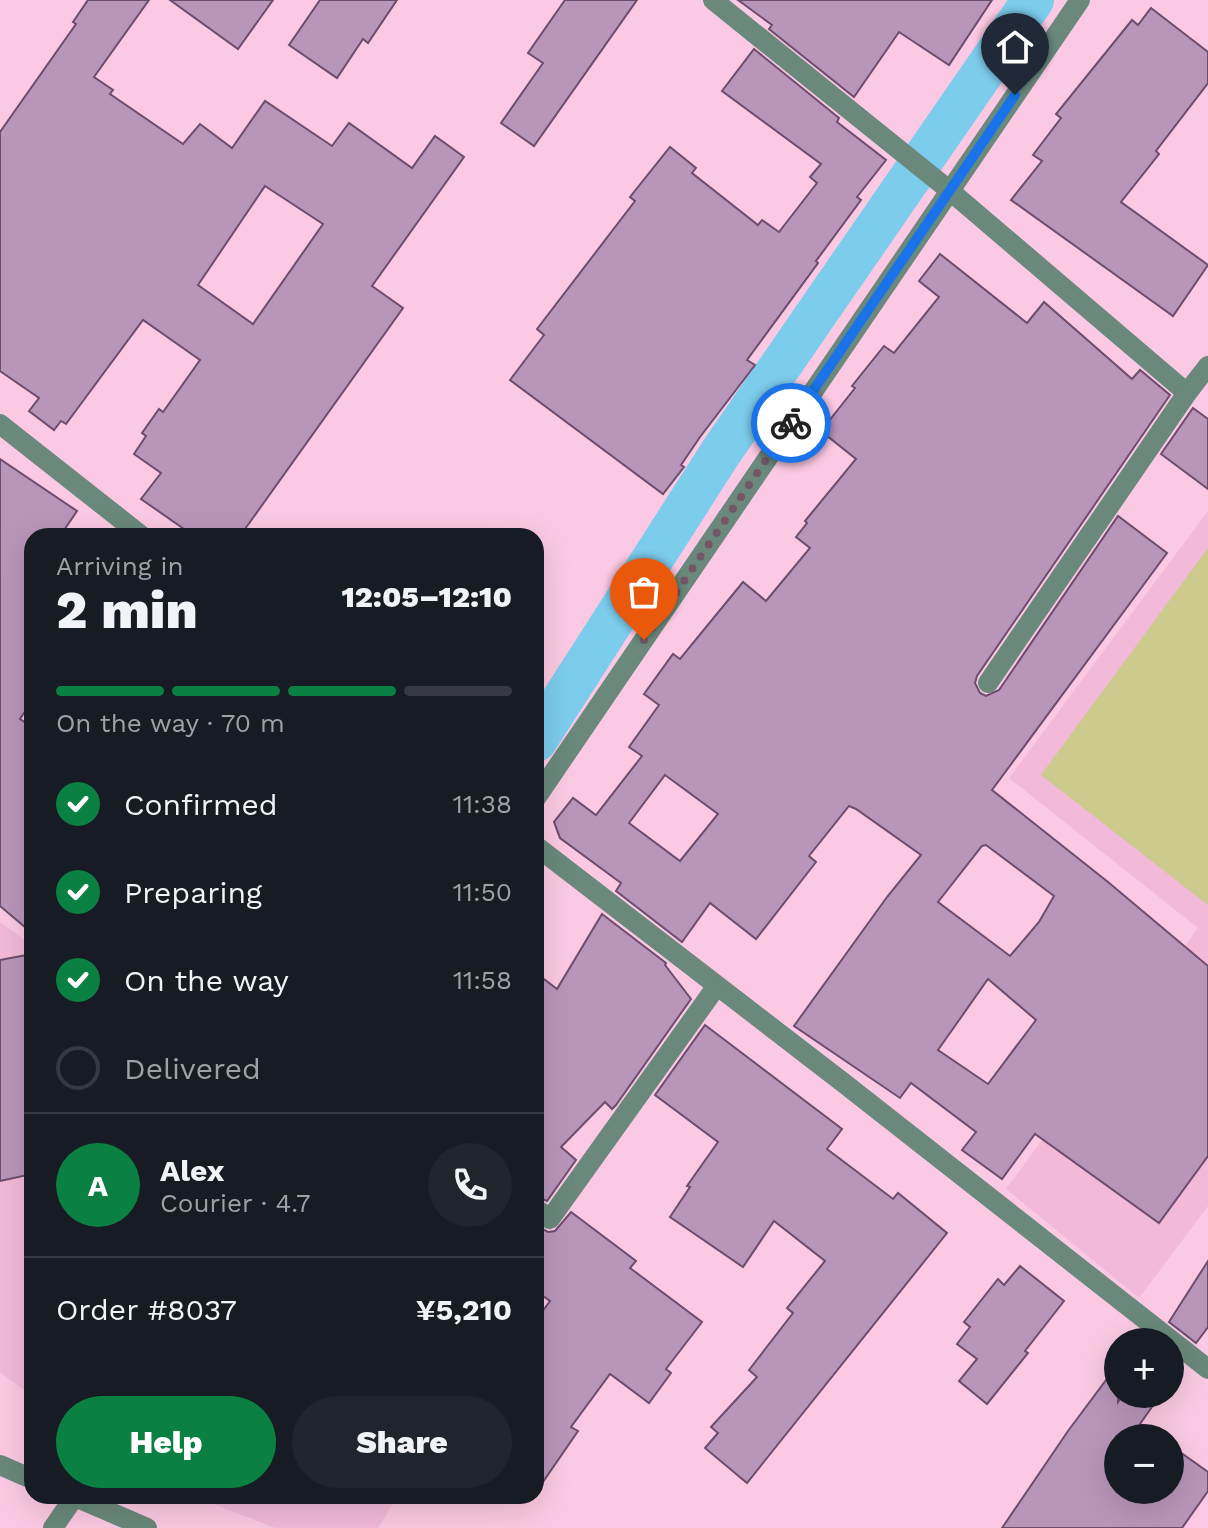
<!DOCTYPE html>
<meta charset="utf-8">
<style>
:root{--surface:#171b24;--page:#20242c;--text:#f1f3f6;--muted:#9ea1a6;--line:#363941;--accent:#0b8043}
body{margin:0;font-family:"Work Sans",sans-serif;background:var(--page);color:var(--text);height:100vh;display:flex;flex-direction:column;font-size:30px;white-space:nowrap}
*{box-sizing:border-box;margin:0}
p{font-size:26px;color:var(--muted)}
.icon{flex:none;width:44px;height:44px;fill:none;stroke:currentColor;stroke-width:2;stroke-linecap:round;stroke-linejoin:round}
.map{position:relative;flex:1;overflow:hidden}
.details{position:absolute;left:24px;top:528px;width:520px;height:976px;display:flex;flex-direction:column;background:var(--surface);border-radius:24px;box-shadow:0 8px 32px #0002}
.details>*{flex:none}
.tools{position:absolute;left:1104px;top:1328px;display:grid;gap:16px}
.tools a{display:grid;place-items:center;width:80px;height:80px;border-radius:50%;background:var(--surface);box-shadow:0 8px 32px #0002;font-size:40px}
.pin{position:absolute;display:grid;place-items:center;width:68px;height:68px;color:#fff;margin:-82px -34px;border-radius:50% 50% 50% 0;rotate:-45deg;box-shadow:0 0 8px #0007}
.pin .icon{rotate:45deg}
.courier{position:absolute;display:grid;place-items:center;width:80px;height:80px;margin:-40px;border:6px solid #1a73e8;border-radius:50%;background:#fff;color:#222;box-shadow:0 2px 10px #0007}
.summary em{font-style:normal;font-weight:800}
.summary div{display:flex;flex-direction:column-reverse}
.summary{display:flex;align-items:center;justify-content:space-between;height:136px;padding:0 32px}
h1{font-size:52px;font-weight:800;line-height:60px}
.bar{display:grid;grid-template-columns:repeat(4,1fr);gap:12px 8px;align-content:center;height:96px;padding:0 32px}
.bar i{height:10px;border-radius:6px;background:var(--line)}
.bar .selected{background:var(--accent)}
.bar p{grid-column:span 4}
.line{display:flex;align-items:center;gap:20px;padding:0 32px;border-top:2px solid var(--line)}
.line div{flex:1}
.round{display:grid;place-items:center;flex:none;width:84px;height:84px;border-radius:42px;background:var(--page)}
ol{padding:0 32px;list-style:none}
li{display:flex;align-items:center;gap:24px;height:88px}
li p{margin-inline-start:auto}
li .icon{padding:8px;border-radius:50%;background:var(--accent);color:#fff;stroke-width:4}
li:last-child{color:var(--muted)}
li i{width:44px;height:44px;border:4px solid var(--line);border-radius:50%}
.cta{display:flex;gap:16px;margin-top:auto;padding:16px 32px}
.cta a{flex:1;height:92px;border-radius:48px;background:var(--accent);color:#fff;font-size:32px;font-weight:800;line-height:92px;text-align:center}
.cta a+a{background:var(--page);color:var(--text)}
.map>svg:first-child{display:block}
.built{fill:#f2bad8}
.green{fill:#cdca8d}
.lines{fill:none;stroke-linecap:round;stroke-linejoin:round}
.canal{stroke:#7cccec;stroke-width:42}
.building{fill:#b995ba;stroke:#6d4d6e;stroke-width:2;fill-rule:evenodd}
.minor{stroke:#6a887b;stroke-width:20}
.done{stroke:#745766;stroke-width:8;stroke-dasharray:0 14.4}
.route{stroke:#1a73e8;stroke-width:10}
</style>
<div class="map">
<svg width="1208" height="1528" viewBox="0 0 1208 1528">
<rect width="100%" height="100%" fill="#fbc9e3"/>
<g class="built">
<path d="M1208 511V1206L1139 1298 1006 1189 1198 928 1009 778Z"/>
<path d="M0 922 32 945V1396L0 1372Z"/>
<path d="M193 1496H398L378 1528H275Z"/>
</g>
<path class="green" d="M1208 548V905L1041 775Z"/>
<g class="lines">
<path class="canal" d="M536 741 721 452 1033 0"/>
</g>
<g class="building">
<path d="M88 0H149L94 77 113 90 110 94 183 144 200 124 232 148 265 101 332 146 349 123 412 168 435 136 464 157 372 286 403 308 240 536H194L141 499 161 473 134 454 146 436 142 433 159 409 163 412 200 360 143 320 66 424 61 421 54 430 29 411 39 398 0 371V132L76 24 73 22ZM265 186 323 224 253 324 198 285Z"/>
<path d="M170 0H273L238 49Z"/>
<path d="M320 0H397L368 43 363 39 337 78 289 45Z"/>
<path d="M565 0H637L534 146 501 123 543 63 528 53Z"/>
<path d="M738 0H992L949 65 899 32 854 97 769 29 772 25Z"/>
<path d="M1151 8 1208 52V83L1156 151 1159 154 1121 202 1208 265 1173 316 1011 200 1042 161 1033 155 1061 118 1056 114 1132 20 1138 25Z"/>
<path d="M754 49 839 118 837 122 886 160 857 197 861 200 816 261 818 263 747 360 755 365 700 437 681 465 684 467 663 494 510 380 544 335 537 329 635 201 630 197 670 147 696 168 692 173 758 225 762 220 779 232 817 183 810 177 821 164 722 91Z"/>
<path d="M940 254 1027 323 1044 302 1132 379 1140 370 1170 395 977 676 975 683 980 693 986 696 999 690 1118 516 1167 553 992 790 1108 882 1208 966V1156L1159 1223 1035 1134 1002 1179 962 1150 976 1132 911 1083 900 1098 794 1026 887 897 921 855 856 809 849 806 809 856 816 862 756 939 710 903 682 942 616 891 621 883 560 838 554 822 573 798 596 815 642 756 629 747 659 705 644 694 673 654 680 659 743 582 766 601 810 548 796 537 807 523 805 521 856 459 821 431 855 388 852 386 884 346 894 353 939 297 919 281ZM665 775 718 814 680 861 629 823ZM986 845 1054 896 1039 922 1010 956 938 902 982 846ZM988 979 1036 1020 988 1084 938 1050Z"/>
<path d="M1193 408 1208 419V489L1161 454Z"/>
<path d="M0 459 77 511 60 536H32V701L20 719 32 727V933L0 906Z"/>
<path d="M602 914 666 963 665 965 691 999 616 1105 612 1109 605 1102 561 1147 576 1160 547 1201 536 1196V973L557 989Z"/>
<path d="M32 954V1174L0 1181V960Z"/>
<path d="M705 1025 842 1129 827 1149 893 1199 898 1193 947 1233 747 1483 705 1448 718 1433 711 1427 757 1377 749 1370 793 1313 787 1308 825 1261 774 1221 743 1267 670 1217 690 1187 687 1186 718 1142 655 1095Z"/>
<path d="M571 1212 636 1261 630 1268 702 1322 666 1369 671 1373 649 1403 610 1374 571 1427 578 1431 536 1492V1320L550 1301 536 1291V1225L548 1232 555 1231Z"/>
<path d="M1208 1261V1327L1196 1343 1169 1322Z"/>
<path d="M1020 1266 1064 1301 1025 1351 1028 1353 987 1404 959 1381 977 1359 957 1344 970 1327 964 1322 998 1279 1004 1285Z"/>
<path d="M1118 1364V1402L1123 1394H1161L1140 1424 1160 1438H1118V1490H1170V1445L1208 1472V1491L1182 1528H1002L1068 1431Z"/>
</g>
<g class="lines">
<g class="minor">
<path d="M713 0 949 190 1187 393"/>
<path d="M0 424 142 536"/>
<path d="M988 683 1187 393 1208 366"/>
<path d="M536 798 1080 0"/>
<path d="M536 846 845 1084 1208 1369"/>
<path d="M536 1209 550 1219 716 987"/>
<path d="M0 1465 32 1479"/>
<path d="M73 1496 147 1528"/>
<path d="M53 1528 75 1496"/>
</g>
</g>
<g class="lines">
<path class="done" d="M644 640 791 423"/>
<path class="route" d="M791 423 1015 95"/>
</g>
</svg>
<div class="tools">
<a>+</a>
<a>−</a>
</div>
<div class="pin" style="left:644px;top:640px;background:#ea580c"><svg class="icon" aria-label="bag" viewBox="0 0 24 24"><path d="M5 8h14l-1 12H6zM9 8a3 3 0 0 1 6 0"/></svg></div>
<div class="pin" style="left:1015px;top:95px;background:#1f2937"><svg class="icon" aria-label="home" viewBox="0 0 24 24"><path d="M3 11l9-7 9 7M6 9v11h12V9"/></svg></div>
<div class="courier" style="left:791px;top:423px"><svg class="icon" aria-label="bike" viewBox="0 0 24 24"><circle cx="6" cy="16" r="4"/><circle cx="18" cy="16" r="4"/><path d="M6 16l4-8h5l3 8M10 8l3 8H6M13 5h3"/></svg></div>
<section class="details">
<div class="summary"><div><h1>2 min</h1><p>Arriving in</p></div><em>12:05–12:10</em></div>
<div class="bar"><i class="selected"></i><i class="selected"></i><i class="selected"></i><i></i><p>On the way · 70 m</p></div>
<ol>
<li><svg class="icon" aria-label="check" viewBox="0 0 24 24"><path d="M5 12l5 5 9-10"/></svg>Confirmed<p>11:38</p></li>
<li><svg class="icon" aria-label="check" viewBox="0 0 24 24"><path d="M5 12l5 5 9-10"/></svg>Preparing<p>11:50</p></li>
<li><svg class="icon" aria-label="check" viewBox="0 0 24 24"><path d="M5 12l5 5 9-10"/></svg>On the way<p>11:58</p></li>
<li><i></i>Delivered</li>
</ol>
<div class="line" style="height:144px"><b class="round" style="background:var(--accent);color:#fff">A</b><div><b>Alex</b><p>Courier · 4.7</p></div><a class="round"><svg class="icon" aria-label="phone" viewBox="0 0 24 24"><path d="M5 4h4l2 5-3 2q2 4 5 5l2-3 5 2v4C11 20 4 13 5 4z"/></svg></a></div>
<div class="line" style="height:104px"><div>Order #8037</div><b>¥5,210</b></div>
<div class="cta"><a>Help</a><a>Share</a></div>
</section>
</div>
